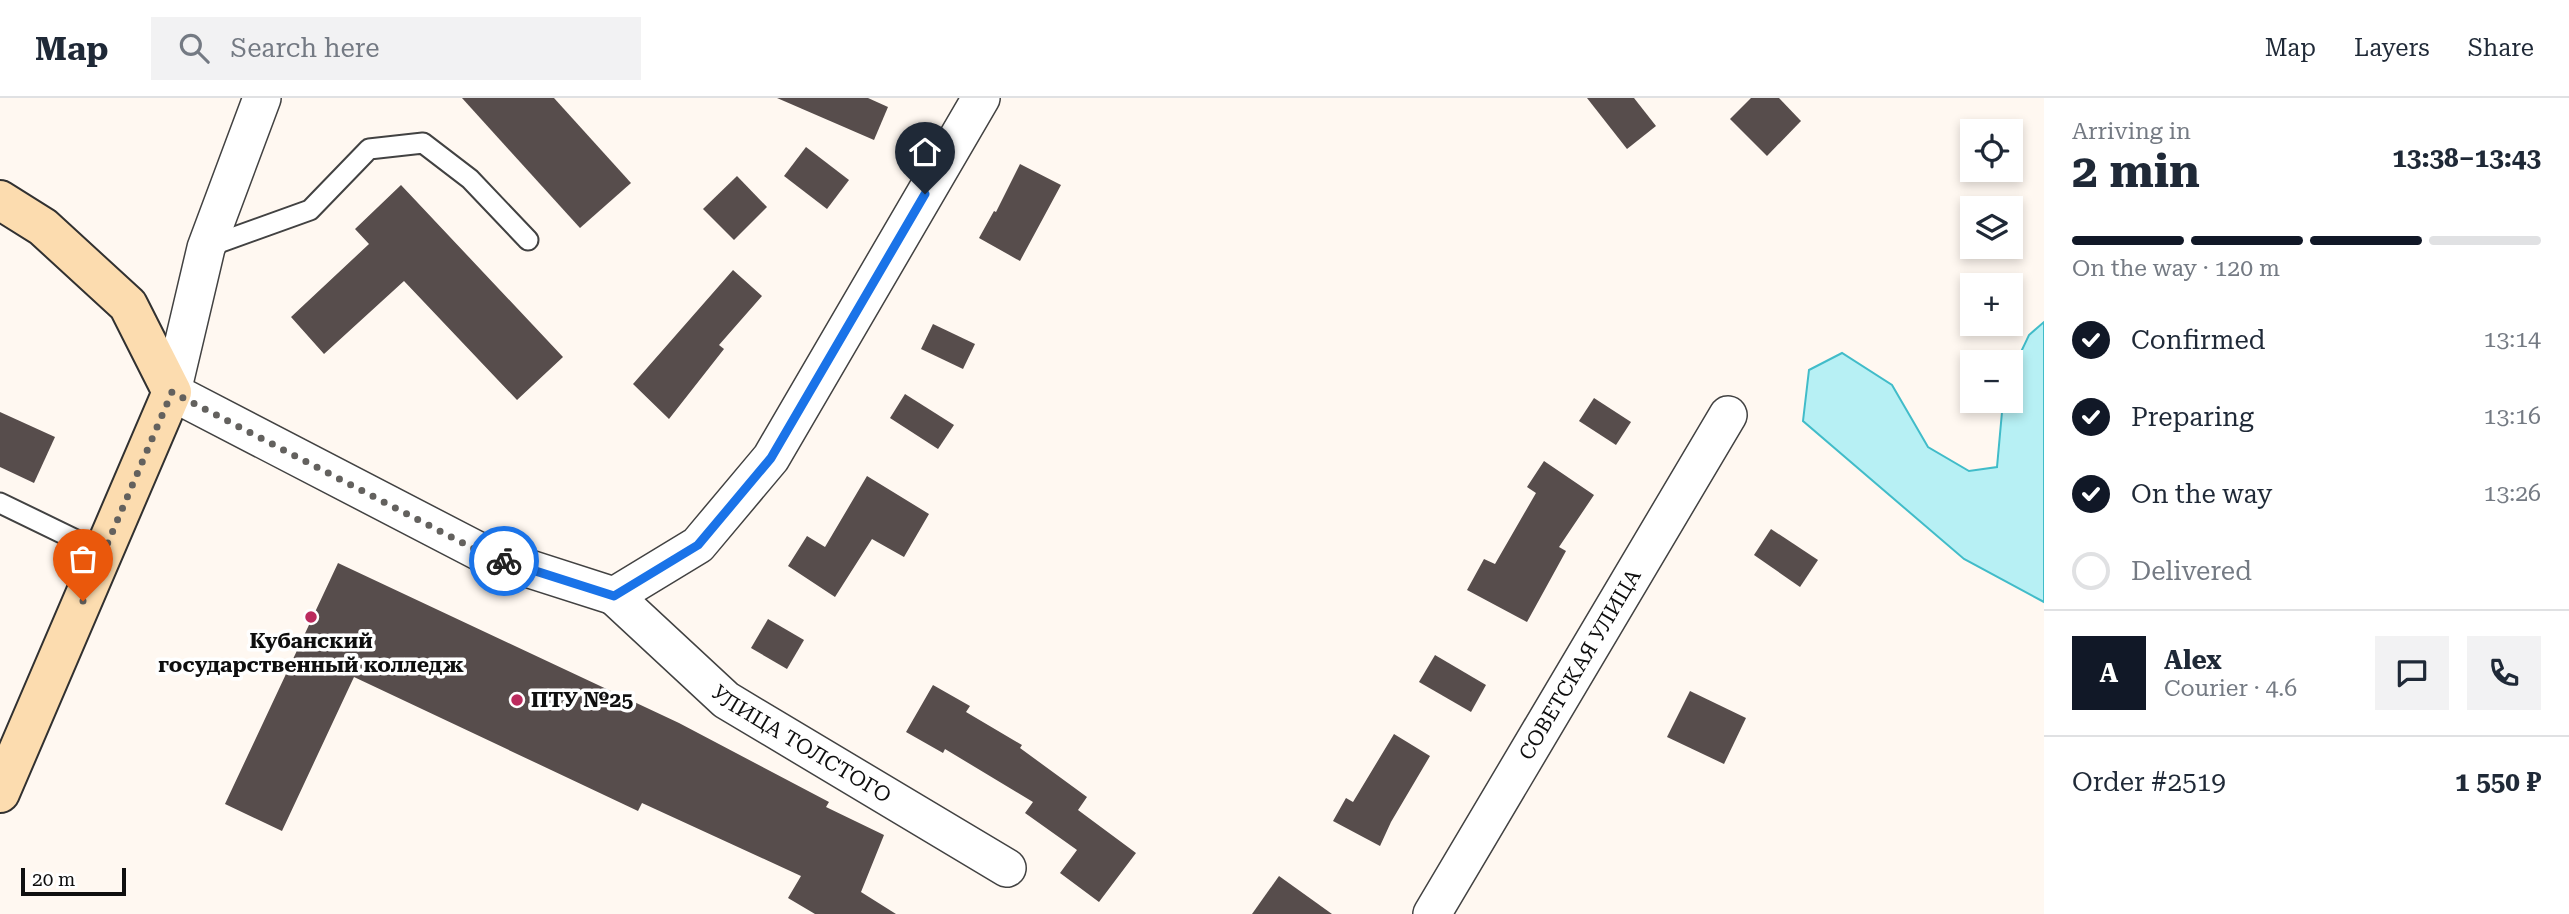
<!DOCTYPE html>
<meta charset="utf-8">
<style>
:root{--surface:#fff;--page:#f2f2f3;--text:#1f2937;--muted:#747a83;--line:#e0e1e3;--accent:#111827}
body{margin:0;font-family:"Roboto Serif",serif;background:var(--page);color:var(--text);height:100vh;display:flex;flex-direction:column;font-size:26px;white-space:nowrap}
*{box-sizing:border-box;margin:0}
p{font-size:23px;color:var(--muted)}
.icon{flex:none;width:38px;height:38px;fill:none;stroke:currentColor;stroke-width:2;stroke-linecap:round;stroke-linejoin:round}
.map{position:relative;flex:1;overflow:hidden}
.side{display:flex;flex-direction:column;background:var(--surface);width:525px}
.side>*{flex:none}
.tools{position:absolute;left:1960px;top:21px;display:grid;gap:14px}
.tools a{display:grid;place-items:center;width:63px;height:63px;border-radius:0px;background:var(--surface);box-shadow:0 4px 10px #0003;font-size:35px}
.scale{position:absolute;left:21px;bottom:18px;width:105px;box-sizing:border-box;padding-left:7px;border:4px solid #0f0f0f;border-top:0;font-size:19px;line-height:24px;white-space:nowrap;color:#0f0f0f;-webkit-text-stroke:5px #fff;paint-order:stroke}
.pin{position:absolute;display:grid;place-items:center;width:60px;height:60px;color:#fff;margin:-72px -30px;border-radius:50% 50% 50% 0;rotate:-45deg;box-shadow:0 0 7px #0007}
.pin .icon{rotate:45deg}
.courier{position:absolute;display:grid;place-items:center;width:70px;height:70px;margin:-35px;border:5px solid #1a73e8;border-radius:50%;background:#fff;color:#222;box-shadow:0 2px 9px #0007}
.summary em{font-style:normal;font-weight:700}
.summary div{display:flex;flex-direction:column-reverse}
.summary{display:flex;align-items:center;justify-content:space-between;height:119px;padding:0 28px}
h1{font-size:46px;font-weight:700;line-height:52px}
.bar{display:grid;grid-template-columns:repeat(4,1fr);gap:10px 7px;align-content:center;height:84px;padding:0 28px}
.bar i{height:9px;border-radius:5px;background:var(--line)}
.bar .selected{background:var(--accent)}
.bar p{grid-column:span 4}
.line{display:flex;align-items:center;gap:18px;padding:0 28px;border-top:2px solid var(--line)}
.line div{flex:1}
.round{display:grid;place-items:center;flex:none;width:74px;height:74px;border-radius:0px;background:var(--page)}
ol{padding:0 28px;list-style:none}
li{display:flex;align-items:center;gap:21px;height:77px}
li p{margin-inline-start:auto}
li .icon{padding:7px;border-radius:50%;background:var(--accent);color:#fff;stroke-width:4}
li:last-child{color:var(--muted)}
li i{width:38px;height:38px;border:4px solid var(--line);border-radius:50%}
header{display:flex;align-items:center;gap:42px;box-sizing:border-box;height:98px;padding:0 35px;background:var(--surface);border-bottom:2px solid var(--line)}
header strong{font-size:33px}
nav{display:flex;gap:38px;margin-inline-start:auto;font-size:24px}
.search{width:490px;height:63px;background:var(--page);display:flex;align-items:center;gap:18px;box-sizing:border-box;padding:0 24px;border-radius:0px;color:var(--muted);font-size:26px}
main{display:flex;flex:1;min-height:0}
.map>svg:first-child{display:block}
.water{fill:#b7f0f4;stroke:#41bcc9;stroke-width:2}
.building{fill:#574d4c}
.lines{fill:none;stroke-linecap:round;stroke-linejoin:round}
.lane-casing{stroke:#424242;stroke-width:23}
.street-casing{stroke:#424242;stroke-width:40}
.secondary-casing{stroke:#313131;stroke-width:42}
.lane{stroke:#fff;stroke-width:19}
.street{stroke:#fff;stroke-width:37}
.secondary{stroke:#fcdcaf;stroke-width:38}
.done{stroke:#63615e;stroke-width:7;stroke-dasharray:0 12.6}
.route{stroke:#1a73e8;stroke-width:9}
.poi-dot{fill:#bb2b5d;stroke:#fff;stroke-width:2.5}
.labels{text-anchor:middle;stroke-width:7;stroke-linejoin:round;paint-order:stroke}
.poi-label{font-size:21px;font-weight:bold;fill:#0f0f0f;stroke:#fff}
.street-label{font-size:21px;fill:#0f0f0f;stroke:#fff}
</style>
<header>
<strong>Map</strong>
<div class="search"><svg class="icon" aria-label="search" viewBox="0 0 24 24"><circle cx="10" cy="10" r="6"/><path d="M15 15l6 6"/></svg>Search here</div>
<nav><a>Map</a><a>Layers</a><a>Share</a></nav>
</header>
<main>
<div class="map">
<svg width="2044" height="816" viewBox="0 0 2044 816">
<rect width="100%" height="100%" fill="#fff8f1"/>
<path class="water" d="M2044 224V504L1964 461 1803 323 1809 272 1842 255 1892 287 1928 349 1969 373 1997 369 2003 303H2011V275L2029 237Z"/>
<g class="building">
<path d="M462 0H554L631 85 580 130Z"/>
<path d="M777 0H868L888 9 874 42Z"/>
<path d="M1587 0H1634L1656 28 1627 51Z"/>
<path d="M1751 0H1779L1801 23 1767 58 1730 21Z"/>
<path d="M806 49 849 82 827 111 784 78Z"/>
<path d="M1020 66 1061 87 1020 163 979 140 994 113 996 114Z"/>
<path d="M737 78 767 109 734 142 703 111Z"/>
<path d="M401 87 563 259 517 302 404 183 324 256 291 219 369 146 355 131Z"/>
<path d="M733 172 762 198 719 247 724 251 669 321 633 286Z"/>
<path d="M933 226 975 246 963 271 921 251Z"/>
<path d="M905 296 954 327 938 351 890 320Z"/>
<path d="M1594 300 1631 324 1616 347 1579 323Z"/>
<path d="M0 314 55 339 34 385 0 369Z"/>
<path d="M1544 363 1594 397 1559 449 1566 453 1527 524 1467 492 1484 461 1495 466 1536 395 1527 389Z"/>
<path d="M867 378 929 416 904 459 872 441 835 499 788 468 807 438 825 449Z"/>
<path d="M1771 431 1818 462 1800 489 1754 457Z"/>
<path d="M338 465 679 625 829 704 826 709 884 737 861 794 896 816H815L788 800 801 778 642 705 638 713 354 579 282 733 225 706Z"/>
<path d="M768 521 804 542 787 571 751 550Z"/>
<path d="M1435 557 1486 587 1471 614 1419 584Z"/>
<path d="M933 587 970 608 966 614 1022 647 1020 650 1087 699 1078 712 1136 755 1099 804 1060 775 1077 752 1025 715 1033 704 945 651 943 655 906 634Z"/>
<path d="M1690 593 1746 620 1724 666 1667 639Z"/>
<path d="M1394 636 1430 658 1391 724 1380 748 1333 723 1346 700 1353 704Z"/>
<path d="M1279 778 1332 816H1252Z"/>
</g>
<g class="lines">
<defs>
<g id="lane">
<path d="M207 149 310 112 369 51 423 45 470 81 528 142"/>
<path d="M0 405 103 455"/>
</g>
<g id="street">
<path d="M262 0 206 150 172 294 486 457 614 498 698 447 771 360 981 0"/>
<path id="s1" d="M614 498 726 602 1007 770"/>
<path id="s2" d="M1432 816 1728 317"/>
</g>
<path id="secondary" d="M0 102 43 129 128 207 172 294 0 695"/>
</defs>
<use href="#lane" class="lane-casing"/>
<use href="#street" class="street-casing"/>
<use href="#secondary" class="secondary-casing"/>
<use href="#lane" class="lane"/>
<use href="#street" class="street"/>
<use href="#secondary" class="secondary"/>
</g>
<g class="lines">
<path class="done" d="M83 503 172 294 486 457 504 463"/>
<path class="route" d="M504 463 614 498 698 447 771 360 925 96"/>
</g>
<g class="poi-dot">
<circle cx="311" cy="519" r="7"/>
<circle cx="517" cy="602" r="7"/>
</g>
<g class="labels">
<g class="poi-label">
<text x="311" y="550">Кубанский<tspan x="311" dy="24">государственный колледж</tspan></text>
<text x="531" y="609" text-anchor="start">ПТУ №25</text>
</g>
<g class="street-label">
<text dy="7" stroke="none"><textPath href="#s2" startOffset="290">СОВЕТСКАЯ УЛИЦА</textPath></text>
<text dy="7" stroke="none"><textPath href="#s1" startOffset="240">УЛИЦА ТОЛСТОГО</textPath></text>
</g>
</g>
</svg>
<div class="tools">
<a><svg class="icon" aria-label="locate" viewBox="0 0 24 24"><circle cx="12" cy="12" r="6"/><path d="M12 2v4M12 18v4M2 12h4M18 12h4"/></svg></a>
<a><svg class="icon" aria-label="layers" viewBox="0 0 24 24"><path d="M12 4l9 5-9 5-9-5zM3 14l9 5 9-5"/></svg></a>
<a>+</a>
<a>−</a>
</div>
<div class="scale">20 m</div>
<div class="pin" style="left:83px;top:503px;background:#ea580c"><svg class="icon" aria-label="bag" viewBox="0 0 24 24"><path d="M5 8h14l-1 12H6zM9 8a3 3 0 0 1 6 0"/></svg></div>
<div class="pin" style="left:925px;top:96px;background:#1f2937"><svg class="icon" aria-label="home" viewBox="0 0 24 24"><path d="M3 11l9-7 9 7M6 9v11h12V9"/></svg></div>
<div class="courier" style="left:504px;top:463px"><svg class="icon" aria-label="bike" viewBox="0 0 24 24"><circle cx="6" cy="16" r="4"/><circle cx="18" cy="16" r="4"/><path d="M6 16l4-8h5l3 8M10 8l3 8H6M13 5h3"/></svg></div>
</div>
<section class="side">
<div class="summary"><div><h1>2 min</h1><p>Arriving in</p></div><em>13:38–13:43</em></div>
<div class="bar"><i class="selected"></i><i class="selected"></i><i class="selected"></i><i></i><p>On the way · 120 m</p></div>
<ol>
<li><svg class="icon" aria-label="check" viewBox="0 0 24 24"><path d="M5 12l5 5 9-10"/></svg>Confirmed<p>13:14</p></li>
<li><svg class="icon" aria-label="check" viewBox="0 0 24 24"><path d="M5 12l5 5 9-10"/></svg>Preparing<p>13:16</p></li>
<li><svg class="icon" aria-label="check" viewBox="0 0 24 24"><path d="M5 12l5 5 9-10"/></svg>On the way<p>13:26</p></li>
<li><i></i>Delivered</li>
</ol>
<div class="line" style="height:126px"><b class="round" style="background:var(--accent);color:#fff">A</b><div><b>Alex</b><p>Courier · 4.6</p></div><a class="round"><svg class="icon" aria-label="chat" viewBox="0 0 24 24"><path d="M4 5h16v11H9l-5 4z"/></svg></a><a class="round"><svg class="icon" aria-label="phone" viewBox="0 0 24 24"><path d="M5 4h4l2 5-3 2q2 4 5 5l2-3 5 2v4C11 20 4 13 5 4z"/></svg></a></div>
<div class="line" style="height:91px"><div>Order #2519</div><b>1 550 ₽</b></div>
</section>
</main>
